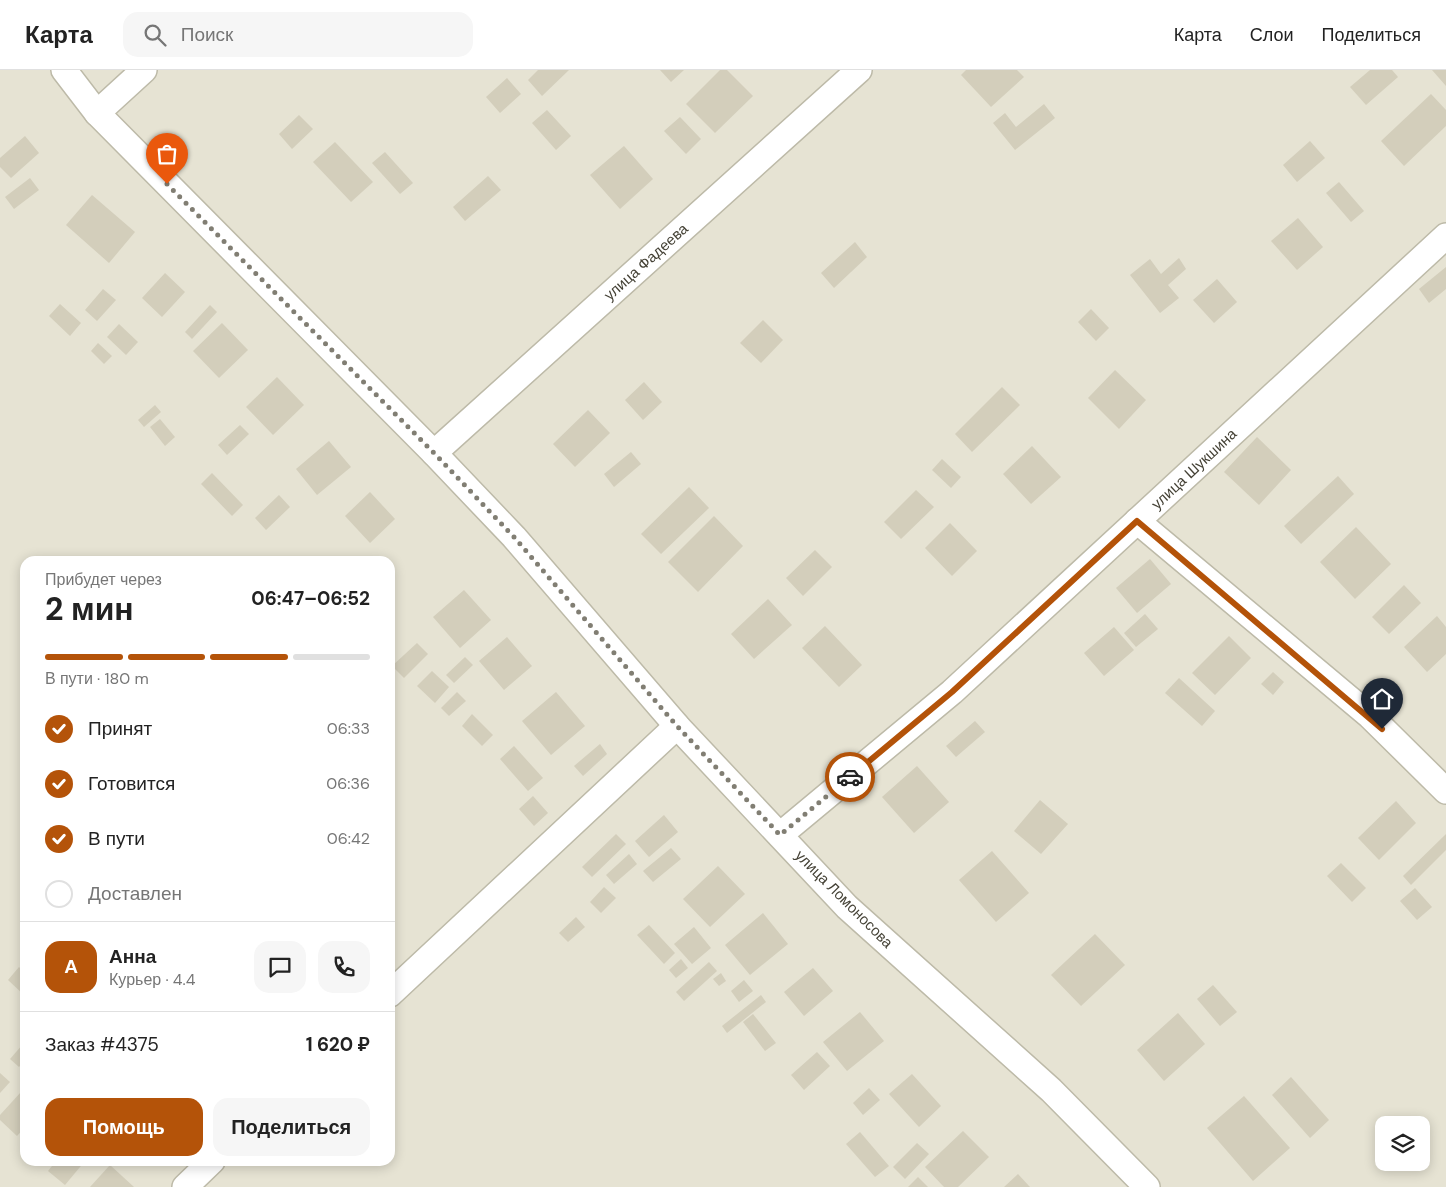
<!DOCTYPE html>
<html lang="ru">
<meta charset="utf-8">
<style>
:root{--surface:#fff;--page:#f6f6f6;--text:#222;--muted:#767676;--line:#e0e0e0;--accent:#b45309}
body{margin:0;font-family:"DM Sans",sans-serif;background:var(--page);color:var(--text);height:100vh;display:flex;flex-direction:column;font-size:19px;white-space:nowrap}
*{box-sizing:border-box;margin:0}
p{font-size:16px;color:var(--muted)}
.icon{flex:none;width:28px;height:28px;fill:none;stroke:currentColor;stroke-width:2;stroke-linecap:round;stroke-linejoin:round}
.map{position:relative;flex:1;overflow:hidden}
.panel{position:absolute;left:20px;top:486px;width:375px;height:610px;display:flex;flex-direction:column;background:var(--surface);border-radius:15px;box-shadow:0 2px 12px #0003}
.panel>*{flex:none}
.tools{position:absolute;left:1375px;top:1046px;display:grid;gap:10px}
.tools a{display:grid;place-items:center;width:55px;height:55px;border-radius:10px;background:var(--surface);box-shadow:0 2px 12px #0003;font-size:25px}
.pin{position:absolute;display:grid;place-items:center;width:42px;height:42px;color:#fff;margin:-51px -21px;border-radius:50% 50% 50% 0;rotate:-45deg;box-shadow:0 0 5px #0007}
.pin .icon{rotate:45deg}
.courier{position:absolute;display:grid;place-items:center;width:50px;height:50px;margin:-25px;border:4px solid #b45309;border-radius:50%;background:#fff;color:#222;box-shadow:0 1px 6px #0007}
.headline em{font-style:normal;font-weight:700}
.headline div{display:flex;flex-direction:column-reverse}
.headline{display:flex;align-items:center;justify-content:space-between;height:85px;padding:0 25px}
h1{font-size:32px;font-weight:700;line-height:38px}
.bar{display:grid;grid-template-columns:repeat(4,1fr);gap:8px 5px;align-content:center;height:60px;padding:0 25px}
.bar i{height:6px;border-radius:4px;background:var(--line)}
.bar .current{background:var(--accent)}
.bar p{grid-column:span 4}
.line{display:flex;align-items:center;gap:12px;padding:0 25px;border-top:1px solid var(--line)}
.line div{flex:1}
.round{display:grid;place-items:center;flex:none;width:52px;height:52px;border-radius:15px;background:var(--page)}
ol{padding:0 25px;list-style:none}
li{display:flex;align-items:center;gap:15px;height:55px}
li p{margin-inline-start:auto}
li .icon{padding:5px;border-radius:50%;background:var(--accent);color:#fff;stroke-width:4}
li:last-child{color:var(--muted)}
li i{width:28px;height:28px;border:2px solid var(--line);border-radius:50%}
.cta{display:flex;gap:10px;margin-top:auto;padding:10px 25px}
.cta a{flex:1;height:58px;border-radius:15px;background:var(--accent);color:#fff;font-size:20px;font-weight:700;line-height:58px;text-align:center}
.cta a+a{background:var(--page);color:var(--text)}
header{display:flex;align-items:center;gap:30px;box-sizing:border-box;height:70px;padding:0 25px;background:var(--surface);border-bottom:1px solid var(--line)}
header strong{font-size:24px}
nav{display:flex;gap:28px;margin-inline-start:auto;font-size:18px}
.search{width:350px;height:45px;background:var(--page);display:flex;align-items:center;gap:12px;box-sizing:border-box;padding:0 18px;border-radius:15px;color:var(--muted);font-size:19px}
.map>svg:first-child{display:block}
.residential{fill:#e6e3d3;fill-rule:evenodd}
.building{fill:#d3cebb}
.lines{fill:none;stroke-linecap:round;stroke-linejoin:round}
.minor-casing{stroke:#bdbaa8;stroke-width:28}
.minor{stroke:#fff;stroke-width:25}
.done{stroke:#817e73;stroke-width:5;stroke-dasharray:0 9}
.route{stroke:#b45309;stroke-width:6}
.labels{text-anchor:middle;stroke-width:4;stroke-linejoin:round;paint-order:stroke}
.street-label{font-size:15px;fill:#444135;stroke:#fff}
</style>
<header>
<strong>Карта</strong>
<div class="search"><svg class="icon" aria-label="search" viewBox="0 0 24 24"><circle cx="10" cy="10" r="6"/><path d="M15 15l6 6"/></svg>Поиск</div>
<nav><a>Карта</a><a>Слои</a><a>Поделиться</a></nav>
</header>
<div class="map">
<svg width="1446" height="1117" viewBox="0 0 1446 1117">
<rect width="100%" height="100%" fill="#f2f0e5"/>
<path class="residential" d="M0 0H1446V1117H0ZM25 491H390V1091H25ZM1384 1055H1421V1092H1384Z"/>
<g class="building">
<path d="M538 0H569L542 26 528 10Z"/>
<path d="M660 0H684L671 12Z"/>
<path d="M720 0H727L753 26 715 63 686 34Z"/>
<path d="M966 0H1017L1024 7 991 37 961 5Z"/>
<path d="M1370 0H1392L1398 7 1366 35 1350 17Z"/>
<path d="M1432 0H1446V16Z"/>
<path d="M507 8 521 24 500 43 486 27Z"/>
<path d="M1431 24 1446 40V56L1404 96 1381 71Z"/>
<path d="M1044 34 1055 48 1015 80 993 53 1005 43 1016 57Z"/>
<path d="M547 40 571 66 556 80 532 53Z"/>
<path d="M299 45 313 59 292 79 279 64Z"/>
<path d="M680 47 701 69 686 84 664 61Z"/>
<path d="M25 66 39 83 11 108 0 97V88Z"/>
<path d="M1310 71 1325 88 1297 112 1283 95Z"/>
<path d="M335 72 373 112 351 132 313 92Z"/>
<path d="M624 76 653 109 620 139 590 105Z"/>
<path d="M385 82 413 113 400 124 372 93Z"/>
<path d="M488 106 501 120 465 151 453 137Z"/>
<path d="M30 108 39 120 14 139 5 127Z"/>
<path d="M1339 112 1364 141 1351 152 1326 123Z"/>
<path d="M92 125 135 162 109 193 66 155Z"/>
<path d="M1298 148 1323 177 1297 200 1271 171Z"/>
<path d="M855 172 867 187 834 218 821 203Z"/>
<path d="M1179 188 1186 199 1168 215 1179 228 1160 243 1130 205 1150 189 1161 204Z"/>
<path d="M1446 197V219L1429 233 1419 219Z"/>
<path d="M165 203 185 222 162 247 142 228Z"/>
<path d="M1217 209 1237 232 1214 253 1193 230Z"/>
<path d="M103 219 116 230 97 251 85 240Z"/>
<path d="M60 234 81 253 70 266 49 246Z"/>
<path d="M210 235 217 242 192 269 185 262Z"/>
<path d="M1091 239 1109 258 1096 271 1078 252Z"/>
<path d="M763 250 783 270 761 293 740 273Z"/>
<path d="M222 253 248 280 219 308 193 281Z"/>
<path d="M119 254 138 272 126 285 107 267Z"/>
<path d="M98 273 112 286 104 294 91 281Z"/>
<path d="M1115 300 1146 330 1119 359 1088 328Z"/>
<path d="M277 307 304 335 273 365 246 337Z"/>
<path d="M644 312 662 332 643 350 625 330Z"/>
<path d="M1002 317 1020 335 972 382 955 364Z"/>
<path d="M155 335 161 342 144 357 138 350Z"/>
<path d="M588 340 610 363 575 397 553 374Z"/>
<path d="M160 349 175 367 165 376 150 357Z"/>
<path d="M240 355 249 364 227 385 218 375Z"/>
<path d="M1257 367 1291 400 1259 435 1224 402Z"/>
<path d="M329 371 351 397 317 425 296 399Z"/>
<path d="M1032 376 1061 407 1031 434 1003 404Z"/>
<path d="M631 382 641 394 614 417 604 404Z"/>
<path d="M942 389 961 407 951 418 932 400Z"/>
<path d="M212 403 243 435 232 446 201 414Z"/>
<path d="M1338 406 1354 424 1301 474 1284 456Z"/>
<path d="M689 417 709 438 661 484 641 464Z"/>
<path d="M916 420 934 437 901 469 884 452Z"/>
<path d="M370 422 395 449 370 473 345 446Z"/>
<path d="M279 425 290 437 266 460 255 448Z"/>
<path d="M714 446 743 476 698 522 668 492Z"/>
<path d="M950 453 977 481 952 506 925 478Z"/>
<path d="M1356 457 1391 494 1355 529 1320 492Z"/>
<path d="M815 480 832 497 803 526 786 508Z"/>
<path d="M1150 489 1171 514 1137 543 1116 518Z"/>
<path d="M1404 515 1421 533 1389 564 1372 547Z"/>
<path d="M464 520 491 550 460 578 433 547Z"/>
<path d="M768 529 792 555 754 589 731 564Z"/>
<path d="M1145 544 1158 559 1136 577 1124 563Z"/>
<path d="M1437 546 1446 557V584L1427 602 1404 577Z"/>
<path d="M825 556 862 595 839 617 802 578Z"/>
<path d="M1114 557 1134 580 1104 606 1084 583Z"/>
<path d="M1229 566 1251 588 1215 625 1192 603Z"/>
<path d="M507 567 532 596 504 620 479 591Z"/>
<path d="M417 573 428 584 404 608 392 596Z"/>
<path d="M465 587 473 595 454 613 446 605Z"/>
<path d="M432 601 449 617 435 633 417 616Z"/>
<path d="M1273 602 1284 612 1273 625 1261 614Z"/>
<path d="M1179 608 1215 641 1202 656 1165 623Z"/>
<path d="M457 622 466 631 449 646 441 638Z"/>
<path d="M556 622 585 656 551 685 522 651Z"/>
<path d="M472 644 493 665 482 676 462 656Z"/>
<path d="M975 651 985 662 956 687 946 676Z"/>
<path d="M600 674 607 684 583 706 574 696Z"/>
<path d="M514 676 543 708 528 721 500 689Z"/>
<path d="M917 696 949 732 914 763 882 727Z"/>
<path d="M533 726 548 743 534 756 519 739Z"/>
<path d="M1040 730 1068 754 1041 784 1014 761Z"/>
<path d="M1396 731 1416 753 1379 790 1358 768Z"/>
<path d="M664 745 678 762 649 787 635 771Z"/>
<path d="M616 764 626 774 592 807 582 797Z"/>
<path d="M1446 764V780L1411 815 1403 806Z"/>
<path d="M671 778 681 789 653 812 643 801Z"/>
<path d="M992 781 1029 823 996 852 959 810Z"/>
<path d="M629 784 637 794 614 814 606 805Z"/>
<path d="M1341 793 1366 818 1352 832 1327 806Z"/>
<path d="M718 796 745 824 710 857 683 829Z"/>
<path d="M604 817 616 828 601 843 590 832Z"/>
<path d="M1415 818 1432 837 1417 850 1400 831Z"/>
<path d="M763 843 788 874 750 905 725 875Z"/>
<path d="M576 847 585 857 568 872 559 863Z"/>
<path d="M649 855 675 883 664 894 637 865Z"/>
<path d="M694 857 711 878 692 894 674 874Z"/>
<path d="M1095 864 1125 895 1081 936 1051 905Z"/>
<path d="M681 889 688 898 676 908 669 900Z"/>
<path d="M709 892 717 901 684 931 676 922Z"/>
<path d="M19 897 25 903V926L8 910Z"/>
<path d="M813 898 833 921 804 946 784 922Z"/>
<path d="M721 903 726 911 719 916 713 909Z"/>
<path d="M744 910 753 921 739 932 731 921Z"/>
<path d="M1213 915 1237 942 1220 956 1197 929Z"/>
<path d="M761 925 766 932 727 963 722 956Z"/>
<path d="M860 942 884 971 847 1001 823 972Z"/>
<path d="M1178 943 1205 974 1164 1011 1137 980Z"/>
<path d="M753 944 776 973 765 981 743 952Z"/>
<path d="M23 974 25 976V990L19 997 10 989Z"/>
<path d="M817 982 830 996 804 1020 791 1005Z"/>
<path d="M0 1003 10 1012 0 1023Z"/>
<path d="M912 1004 941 1036 919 1057 889 1024Z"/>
<path d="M1291 1007 1329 1050 1310 1068 1272 1025Z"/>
<path d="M869 1018 880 1030 863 1045 853 1033Z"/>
<path d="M21 1022 25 1026V1057L17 1066 0 1050V1045Z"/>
<path d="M1244 1026 1290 1078 1253 1111 1207 1058Z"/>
<path d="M963 1061 989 1087 958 1117H944L925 1097Z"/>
<path d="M860 1062 889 1096 875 1107 846 1074Z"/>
<path d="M917 1073 929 1084 905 1109 893 1097Z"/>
<path d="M56 1091H85L65 1115 48 1101Z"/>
<path d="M110 1095 134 1117H90Z"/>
<path d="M1018 1104 1030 1117H1004Z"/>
<path d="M918 1107 928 1117H908Z"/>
</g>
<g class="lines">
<defs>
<g id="minor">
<path d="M64 0 97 43 434 383 514 467 677 656 847 837 1051 1020 1147 1117"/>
<path d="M97 43 144 0"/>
<path d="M434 383 859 0"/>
<path d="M1137 451 1370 646 1446 721"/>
<path d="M780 765 952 622 1446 166"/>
<path d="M390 924 677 656"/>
<path d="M185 1117 212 1091"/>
</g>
</defs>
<use href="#minor" class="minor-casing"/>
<use href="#minor" class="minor"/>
</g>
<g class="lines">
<path class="done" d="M167 114 434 383 514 467 677 656 780 765 850 707"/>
<path class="route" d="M850 707 952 622 1137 451 1382 659"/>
</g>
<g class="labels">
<g class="street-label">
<text transform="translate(646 192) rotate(-42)" y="5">улица Фадеева</text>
<text transform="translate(1194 399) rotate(-43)" y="5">улица Шукшина</text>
<text transform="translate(844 829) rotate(45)" y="5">улица Ломоносова</text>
</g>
</g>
</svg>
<div class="tools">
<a><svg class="icon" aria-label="layers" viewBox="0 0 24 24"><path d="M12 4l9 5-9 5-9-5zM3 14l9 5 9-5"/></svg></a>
</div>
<div class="pin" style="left:167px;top:114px;background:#ea580c"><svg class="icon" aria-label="bag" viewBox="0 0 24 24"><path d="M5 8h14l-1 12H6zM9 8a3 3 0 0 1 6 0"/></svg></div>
<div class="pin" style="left:1382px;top:659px;background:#1f2937"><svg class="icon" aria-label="home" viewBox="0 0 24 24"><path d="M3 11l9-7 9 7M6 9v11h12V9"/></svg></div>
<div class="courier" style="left:850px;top:707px"><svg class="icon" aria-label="car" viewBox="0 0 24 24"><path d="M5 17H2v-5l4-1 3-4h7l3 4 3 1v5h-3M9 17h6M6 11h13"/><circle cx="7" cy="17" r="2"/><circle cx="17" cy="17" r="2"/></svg></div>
<section class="panel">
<div class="headline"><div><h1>2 мин</h1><p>Прибудет через</p></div><em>06:47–06:52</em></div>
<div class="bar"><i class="current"></i><i class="current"></i><i class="current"></i><i></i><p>В пути · 180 m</p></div>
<ol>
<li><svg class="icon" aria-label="check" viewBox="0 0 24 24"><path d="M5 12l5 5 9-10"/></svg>Принят<p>06:33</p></li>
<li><svg class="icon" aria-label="check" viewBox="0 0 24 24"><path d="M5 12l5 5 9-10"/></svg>Готовится<p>06:36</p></li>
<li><svg class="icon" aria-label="check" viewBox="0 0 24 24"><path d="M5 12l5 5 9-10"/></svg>В пути<p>06:42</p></li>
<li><i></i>Доставлен</li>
</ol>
<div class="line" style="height:90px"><b class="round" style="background:var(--accent);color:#fff">А</b><div><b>Анна</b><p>Курьер · 4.4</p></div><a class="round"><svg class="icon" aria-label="chat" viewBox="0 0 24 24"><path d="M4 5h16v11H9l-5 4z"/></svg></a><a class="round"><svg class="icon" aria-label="phone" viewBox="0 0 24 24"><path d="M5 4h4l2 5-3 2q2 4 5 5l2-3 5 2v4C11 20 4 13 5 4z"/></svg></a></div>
<div class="line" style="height:65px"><div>Заказ #4375</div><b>1 620 ₽</b></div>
<div class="cta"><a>Помощь</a><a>Поделиться</a></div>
</section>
</div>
